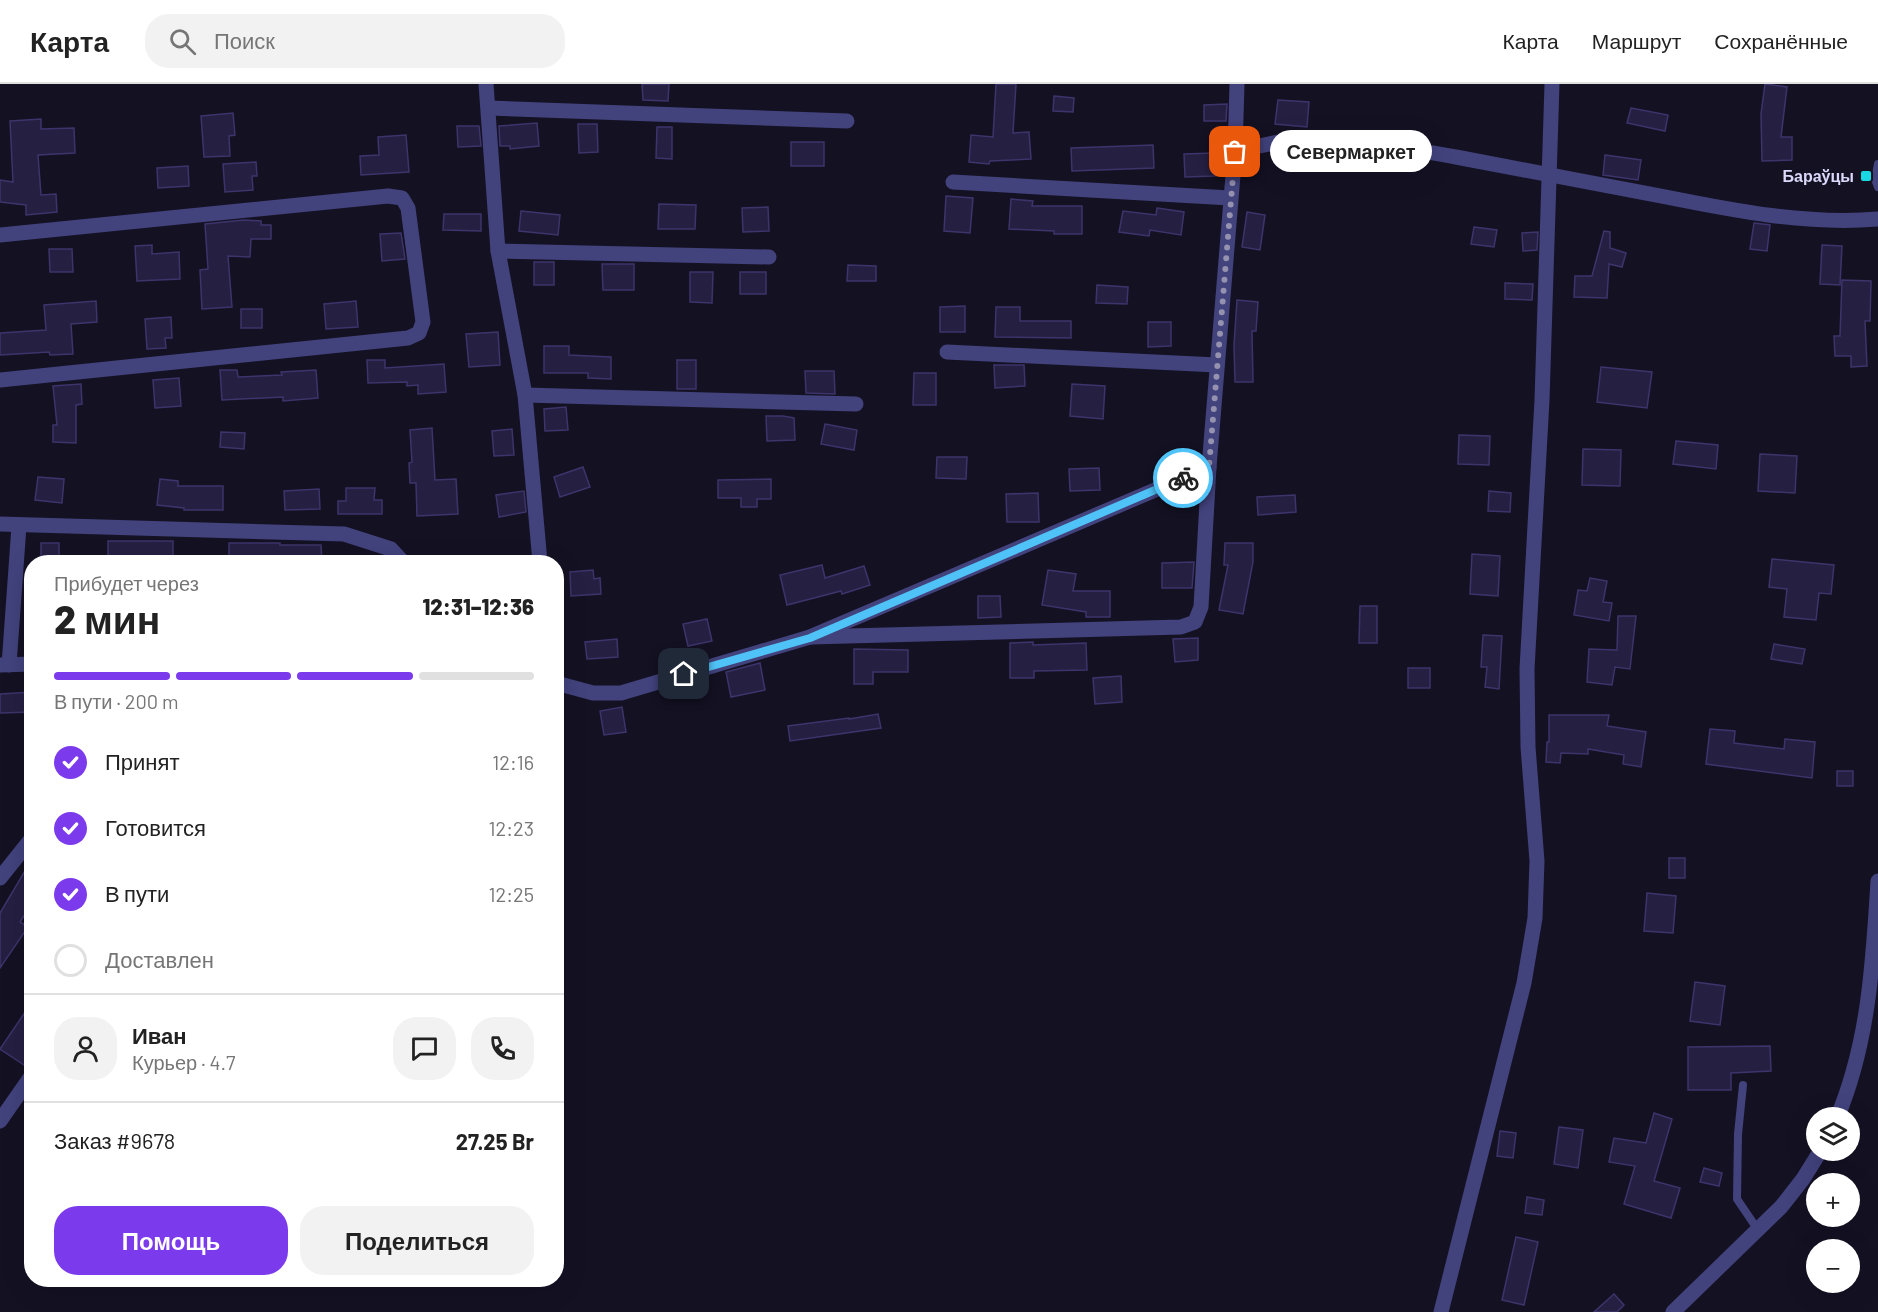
<!DOCTYPE html>
<html lang="ru">
<meta charset="utf-8">
<style>
:root{--surface:#fff;--page:#f2f2f2;--text:#222;--muted:#767676;--line:#e0e0e0;--accent:#7c3aed}
body{margin:0;font-family:Barlow,sans-serif;background:var(--page);color:var(--text);height:100vh;display:flex;flex-direction:column;font-size:22px;white-space:nowrap}
*{box-sizing:border-box;margin:0}
p{font-size:20px;color:var(--muted)}
.icon{flex:none;width:33px;height:33px;fill:none;stroke:currentColor;stroke-width:2;stroke-linecap:round;stroke-linejoin:round}
.map{position:relative;flex:1;overflow:hidden}
.side{position:absolute;left:24px;top:471px;width:540px;height:732px;display:flex;flex-direction:column;background:var(--surface);border-radius:24px;box-shadow:0 6px 24px #0002}
.side>*{flex:none}
.fabs{position:absolute;left:1806px;top:1023px;display:grid;gap:12px}
.fabs a{display:grid;place-items:center;width:54px;height:54px;border-radius:50%;background:var(--surface);box-shadow:0 6px 24px #0002;font-size:30px}
.pin{position:absolute;display:grid;place-items:center;width:51px;height:51px;color:#fff;margin:-26px;border-radius:12px;box-shadow:0 3px 9px #0006}
.courier{position:absolute;display:grid;place-items:center;width:60px;height:60px;margin:-30px;border:4px solid #4fc3f7;border-radius:50%;background:#fff;color:#222;box-shadow:0 2px 8px #0007}
.bubble{position:absolute;height:42px;border-radius:21px;background:var(--surface);box-shadow:0 6px 24px #0002;font-size:20px;font-weight:800;line-height:42px;text-align:center}
.headline em{font-style:normal;font-weight:800}
.headline div{display:flex;flex-direction:column-reverse}
.headline{display:flex;align-items:center;justify-content:space-between;height:102px;padding:0 30px}
h1{font-size:39px;font-weight:800;line-height:45px}
.bar{display:grid;grid-template-columns:repeat(4,1fr);gap:9px 6px;align-content:center;height:72px;padding:0 30px}
.bar i{height:8px;border-radius:4px;background:var(--line)}
.bar .selected{background:var(--accent)}
.bar p{grid-column:span 4}
.line{display:flex;align-items:center;gap:15px;padding:0 30px;border-top:2px solid var(--line)}
.line div{flex:1}
.round{display:grid;place-items:center;flex:none;width:63px;height:63px;border-radius:24px;background:var(--page)}
ol{padding:0 30px;list-style:none}
li{display:flex;align-items:center;gap:18px;height:66px}
li p{margin-inline-start:auto}
li .icon{padding:6px;border-radius:50%;background:var(--accent);color:#fff;stroke-width:4}
li:last-child{color:var(--muted)}
li i{width:33px;height:33px;border:3px solid var(--line);border-radius:50%}
.cta{display:flex;gap:12px;margin-top:auto;padding:12px 30px}
.cta a{flex:1;height:69px;border-radius:24px;background:var(--accent);color:#fff;font-size:24px;font-weight:800;line-height:69px;text-align:center}
.cta a+a{background:var(--page);color:var(--text)}
header{display:flex;align-items:center;gap:36px;box-sizing:border-box;height:84px;padding:0 30px;background:var(--surface);border-bottom:2px solid var(--line)}
header strong{font-size:28px}
nav{display:flex;gap:33px;margin-inline-start:auto;font-size:21px}
.search{width:420px;height:54px;background:var(--page);display:flex;align-items:center;gap:15px;box-sizing:border-box;padding:0 21px;border-radius:24px;color:var(--muted);font-size:22px}
.map>svg:first-child{display:block}
.building{fill:#251f42;stroke:#3d346b;stroke-width:1.5}
.lines{fill:none;stroke-linecap:round;stroke-linejoin:round}
.service{stroke:#42427d;stroke-width:8}
.minor{stroke:#42427d;stroke-width:15}
.tertiary{stroke:#42427d;stroke-width:15}
.done{stroke:#9592af;stroke-width:6;stroke-dasharray:0 10.8}
.route{stroke:#4fc3f7;stroke-width:8}
.poi-dot{fill:#1ad7e4;stroke:#141123;stroke-width:2}
.labels{text-anchor:middle;stroke-width:6;stroke-linejoin:round;paint-order:stroke}
.poi-label{font-size:16px;font-weight:bold;fill:#dbd8fb;stroke:#141123;text-anchor:end}
</style>
<header>
<strong>Карта</strong>
<div class="search"><svg class="icon" aria-label="search" viewBox="0 0 24 24"><circle cx="10" cy="10" r="6"/><path d="M15 15l6 6"/></svg>Поиск</div>
<nav><a>Карта</a><a>Маршрут</a><a>Сохранённые</a></nav>
</header>
<div class="map">
<svg width="1878" height="1228" viewBox="0 0 1878 1228">
<rect width="100%" height="100%" fill="#141123"/>
<g class="building">
<path d="M642 0H669L668 17 643 16Z"/>
<path d="M996 0H1016L1013 49 1029 48 1031 75 990 77 989 80 969 78 971 51 993 53Z"/>
<path d="M1765 0 1787 3 1781 53H1792V76L1762 77 1761 30Z"/>
<path d="M1054 12 1074 14 1073 28 1053 27Z"/>
<path d="M1278 16 1309 18 1307 43 1275 40Z"/>
<path d="M1227 20 1226 37H1204V21Z"/>
<path d="M1631 24 1668 31 1665 47 1627 39Z"/>
<path d="M233 29 235 51 229 52 230 72 204 73 201 32Z"/>
<path d="M41 35V45L74 44 75 69 38 71 41 111 56 110 57 128 26 131V121L0 118V96L13 98 10 37Z"/>
<path d="M537 39 539 62 510 65V62H500L499 42Z"/>
<path d="M578 40H597L598 68 579 69Z"/>
<path d="M457 42H479L481 62 458 63Z"/>
<path d="M657 43H672V75L656 74Z"/>
<path d="M406 51 409 88 361 91 360 72 379 71 378 53Z"/>
<rect x="791" y="58" width="33" height="24"/>
<path d="M1153 61 1154 84 1072 87 1071 64Z"/>
<path d="M1214 69 1215 92 1185 93 1184 70Z"/>
<path d="M1605 71 1641 76 1638 96 1603 91Z"/>
<path d="M256 78 257 92H252L253 106 225 108 223 80Z"/>
<path d="M188 82 189 102 158 104 157 84Z"/>
<path d="M946 112 973 114 970 149 944 147Z"/>
<path d="M1011 115 1033 117 1032 122H1082V150H1054V147L1009 145Z"/>
<path d="M659 120 696 121 695 145H658Z"/>
<path d="M768 123 769 147 743 148 742 124Z"/>
<path d="M1157 124 1184 128 1181 151 1150 146 1149 152 1119 148 1123 127 1156 131Z"/>
<path d="M521 127 560 131 558 151 519 147Z"/>
<path d="M1247 128 1265 131 1260 166 1242 163Z"/>
<path d="M444 130H481V147L443 146Z"/>
<path d="M244 136 261 137V141H271V155H251L250 173 228 172 232 223 202 225 200 186 208 185 205 140Z"/>
<path d="M1754 139 1770 141 1767 167 1750 165Z"/>
<path d="M1474 143 1497 146 1494 163 1471 160Z"/>
<path d="M1604 147 1610 148V164L1626 169 1622 183 1609 180 1607 214 1574 213 1575 192H1592Z"/>
<path d="M1538 148 1537 166 1523 167 1522 149Z"/>
<path d="M401 149 405 175 382 177 380 150Z"/>
<path d="M152 161V170L179 168 180 195 137 197 135 162Z"/>
<path d="M1822 161 1842 162 1840 201 1820 200Z"/>
<path d="M49 165H72L73 188H50Z"/>
<rect x="534" y="178" width="20" height="23"/>
<path d="M602 180H634V206H603Z"/>
<path d="M848 181 876 182V197H847Z"/>
<path d="M690 188H713L712 219 690 218Z"/>
<rect x="740" y="188" width="26" height="22"/>
<path d="M1842 196 1871 197 1870 237H1865L1867 282 1851 283V272H1835L1834 252H1840Z"/>
<path d="M1505 199 1533 200 1532 216 1505 215Z"/>
<path d="M1097 201 1128 203 1127 220 1096 219Z"/>
<path d="M1237 216 1258 218 1256 247H1252L1253 298H1235L1234 261Z"/>
<path d="M96 217 97 238 71 240 73 270 50 271 49 268 0 271V249L46 246 44 221Z"/>
<path d="M356 217 358 243 326 245 324 220Z"/>
<path d="M965 222V248H940V223Z"/>
<path d="M996 223H1020V237H1071V254L995 253Z"/>
<rect x="241" y="225" width="21" height="19"/>
<path d="M171 233 172 254H165L166 264 147 265 145 235Z"/>
<path d="M1148 238H1171V262L1148 263Z"/>
<path d="M498 248 500 281 469 283 466 250Z"/>
<path d="M544 262H569V271L611 273V295L588 294V289H544Z"/>
<path d="M367 276H385V284L444 280 446 308 418 310V301L407 302V298L368 299Z"/>
<rect x="677" y="276" width="19" height="29"/>
<path d="M994 281H1024L1025 302 995 304Z"/>
<path d="M1601 283 1652 288 1647 324 1597 318Z"/>
<path d="M220 286H237L238 293 282 291 281 288 316 286 318 314 283 317V313L222 316Z"/>
<path d="M805 287H834L835 310 806 309Z"/>
<path d="M914 289H936V321H913Z"/>
<path d="M179 294 181 322 155 324 153 296Z"/>
<path d="M81 300 82 320 76 321V359L53 358V341H57L53 302Z"/>
<path d="M1072 300 1105 302 1103 335 1070 332Z"/>
<path d="M566 323 568 346 545 347 544 325Z"/>
<path d="M766 332H783L794 334 795 356 767 357Z"/>
<path d="M825 340 857 346 854 366 821 360Z"/>
<path d="M432 344 435 396 456 395 458 430 417 432 416 399H410L409 379 412 378 410 346Z"/>
<path d="M512 345 514 371 494 372 492 347Z"/>
<path d="M221 348 245 349 244 365 220 363Z"/>
<path d="M1459 351 1490 352 1489 381 1458 380Z"/>
<path d="M1676 357 1718 361 1716 385 1673 380Z"/>
<path d="M1583 365 1621 366 1620 402 1582 401Z"/>
<path d="M1760 370 1797 372 1795 409 1758 407Z"/>
<path d="M937 373H967L966 395 936 394Z"/>
<path d="M583 383 590 403 560 413 554 393Z"/>
<path d="M1099 384 1100 406 1070 407 1069 385Z"/>
<path d="M38 393 64 395 62 419 35 416Z"/>
<path d="M160 395 178 397V402H223V426H184V424L157 421Z"/>
<path d="M771 395V415H757V423H741V414H718V396Z"/>
<path d="M346 404H375L374 416H382V430H338V417H346Z"/>
<path d="M319 405 320 425 285 426 284 407Z"/>
<path d="M524 407 526 428 499 433 496 411Z"/>
<path d="M1489 407 1511 409 1510 428 1488 427Z"/>
<path d="M1038 409 1039 438H1007L1006 410Z"/>
<path d="M1295 411 1296 428 1258 431 1257 413Z"/>
<rect x="108" y="457" width="65" height="21"/>
<rect x="41" y="459" width="18" height="19"/>
<path d="M229 459H280V461H321L322 478H229Z"/>
<path d="M1225 459H1253V478L1243 530 1219 526 1228 481H1224Z"/>
<path d="M1472 470 1500 472 1498 512 1470 510Z"/>
<path d="M1772 475 1834 481 1831 510 1819 509 1816 536 1784 533 1787 505 1769 503Z"/>
<path d="M1194 478 1192 504H1162V479Z"/>
<path d="M822 481 825 494 864 482 870 501 842 510 841 507 787 521 780 491Z"/>
<path d="M593 486 594 495 600 494 601 510 571 512 570 488Z"/>
<path d="M1048 486 1076 490 1073 507H1110V533H1086V528L1042 521Z"/>
<path d="M1590 494 1607 497 1603 518 1612 519 1609 537 1574 531 1578 506 1587 507Z"/>
<path d="M978 512H1000L1001 533 978 534Z"/>
<path d="M1360 522H1377V559H1359Z"/>
<path d="M1618 532H1636L1630 585 1615 583 1612 601 1587 598 1589 565 1617 566Z"/>
<path d="M707 535 712 557 688 562 683 540Z"/>
<path d="M1483 551 1502 552 1499 605 1485 603 1487 583H1481Z"/>
<path d="M1198 554V576L1175 578 1173 555Z"/>
<path d="M617 555 618 573 587 575 585 558Z"/>
<path d="M1033 558V561L1086 559 1087 586 1034 587V594H1010V559Z"/>
<path d="M1774 560 1805 565 1802 580 1771 575Z"/>
<path d="M854 565 908 566V588H873V600H854Z"/>
<path d="M760 579 765 606 731 613 726 588Z"/>
<rect x="1408" y="584" width="22" height="20"/>
<path d="M1121 592 1122 618 1095 620 1093 594Z"/>
<path d="M32 608V628L0 629V610Z"/>
<path d="M622 623 626 648 604 651 600 627Z"/>
<path d="M878 630 881 644 790 657 788 642 849 634V635Z"/>
<path d="M1549 631H1609L1607 642 1646 648 1641 683 1623 680 1624 671 1588 665V670L1561 669 1560 679 1546 678 1547 658H1549Z"/>
<path d="M1710 645 1735 647 1734 659 1784 665 1785 655 1815 658 1812 694 1706 680Z"/>
<rect x="1837" y="687" width="16" height="15"/>
<rect x="1669" y="774" width="16" height="20"/>
<path d="M32 775V819L20 838 28 843 0 884V829Z"/>
<path d="M1647 809 1676 812 1673 849 1644 847Z"/>
<path d="M1695 898 1725 902 1720 941 1690 937Z"/>
<path d="M32 918V981L27 983 0 965Z"/>
<path d="M1770 962 1771 987 1731 989V1006H1688V963Z"/>
<path d="M1654 1029 1672 1035 1654 1097 1680 1104 1671 1134 1624 1120 1635 1082 1609 1078 1614 1054 1646 1059Z"/>
<path d="M1559 1043 1583 1046 1578 1084 1554 1080Z"/>
<path d="M1500 1047 1516 1049 1513 1074 1497 1072Z"/>
<path d="M1704 1084 1722 1089 1719 1102 1700 1098Z"/>
<path d="M1527 1113 1544 1116 1542 1131 1525 1129Z"/>
<path d="M1516 1153 1538 1158 1524 1221 1502 1216Z"/>
<path d="M1614 1210 1624 1221 1617 1228H1594Z"/>
</g>
<g class="lines">
<g class="service">
<path d="M1878 80 1875 95 1878 103"/>
<path d="M1743 1001 1738 1050 1737 1115 1758 1146"/>
</g>
<g class="minor">
<path d="M486 0 498 167 525 311 540 478"/>
<path d="M489 24 847 37"/>
<path d="M1235 67C1253 64 1271 58 1289 57 1345 53 1400 63 1456 73 1526 86 1596 100 1666 113 1736 127 1807 141 1878 135"/>
<path d="M953 98 1230 114"/>
<path d="M0 151 388 112 402 114 408 124 423 238 419 249 408 254 0 296"/>
<path d="M498 167 769 173"/>
<path d="M947 268 1217 281"/>
<path d="M525 311 856 320"/>
<path d="M0 440 344 450 391 465 403 478"/>
<path d="M810 553 1181 543 1195 538 1201 523 1209 383 1235 67 1237 0"/>
<path d="M0 581 32 580"/>
<path d="M9 581 19 442"/>
<path d="M556 599 593 609H621L810 553 1209 383"/>
<path d="M0 794 32 754"/>
<path d="M0 1037 32 991"/>
<path d="M1441 1228 1524 899 1535 834 1537 777 1528 663 1527 585 1542 316 1552 0"/>
</g>
<g class="tertiary">
<path d="M1837 1034C1869 958 1873 878 1878 797"/>
<path d="M1673 1228 1781 1123 1803 1095 1821 1066"/>
</g>
</g>
<g class="lines">
<path class="done" d="M1183 394 1209 383 1235 68"/>
<path class="route" d="M684 590 810 554 1183 394"/>
</g>
<rect class="poi-dot" x="1860" y="86" width="12" height="12" rx="3"/>
<g class="labels">
<g class="poi-label">
<text x="1854" y="98">Бараўцы</text>
</g>
</g>
</svg>
<div class="fabs">
<a><svg class="icon" aria-label="layers" viewBox="0 0 24 24"><path d="M12 4l9 5-9 5-9-5zM3 14l9 5 9-5"/></svg></a>
<a>+</a>
<a>−</a>
</div>
<div class="pin" style="left:1235px;top:68px;background:#ea580c"><svg class="icon" aria-label="bag" viewBox="0 0 24 24"><path d="M5 8h14l-1 12H6zM9 8a3 3 0 0 1 6 0"/></svg></div>
<div class="pin" style="left:684px;top:590px;background:#1f2937"><svg class="icon" aria-label="home" viewBox="0 0 24 24"><path d="M3 11l9-7 9 7M6 9v11h12V9"/></svg></div>
<div class="courier" style="left:1183px;top:394px"><svg class="icon" aria-label="bike" viewBox="0 0 24 24"><circle cx="6" cy="16" r="4"/><circle cx="18" cy="16" r="4"/><path d="M6 16l4-8h5l3 8M10 8l3 8H6M13 5h3"/></svg></div>
<div class="bubble" style="left:1270px;top:46px;width:162px">Севермаркет</div>
<section class="side">
<div class="headline"><div><h1>2 мин</h1><p>Прибудет через</p></div><em>12:31–12:36</em></div>
<div class="bar"><i class="selected"></i><i class="selected"></i><i class="selected"></i><i></i><p>В пути · 200 m</p></div>
<ol>
<li><svg class="icon" aria-label="check" viewBox="0 0 24 24"><path d="M5 12l5 5 9-10"/></svg>Принят<p>12:16</p></li>
<li><svg class="icon" aria-label="check" viewBox="0 0 24 24"><path d="M5 12l5 5 9-10"/></svg>Готовится<p>12:23</p></li>
<li><svg class="icon" aria-label="check" viewBox="0 0 24 24"><path d="M5 12l5 5 9-10"/></svg>В пути<p>12:25</p></li>
<li><i></i>Доставлен</li>
</ol>
<div class="line" style="height:108px"><a class="round"><svg class="icon" aria-label="person" viewBox="0 0 24 24"><circle cx="12" cy="8" r="4"/><path d="M4 21q1-7 8-7t8 7"/></svg></a><div><b>Иван</b><p>Курьер · 4.7</p></div><a class="round"><svg class="icon" aria-label="chat" viewBox="0 0 24 24"><path d="M4 5h16v11H9l-5 4z"/></svg></a><a class="round"><svg class="icon" aria-label="phone" viewBox="0 0 24 24"><path d="M5 4h4l2 5-3 2q2 4 5 5l2-3 5 2v4C11 20 4 13 5 4z"/></svg></a></div>
<div class="line" style="height:78px"><div>Заказ #9678</div><b>27.25 Br</b></div>
<div class="cta"><a>Помощь</a><a>Поделиться</a></div>
</section>
</div>
